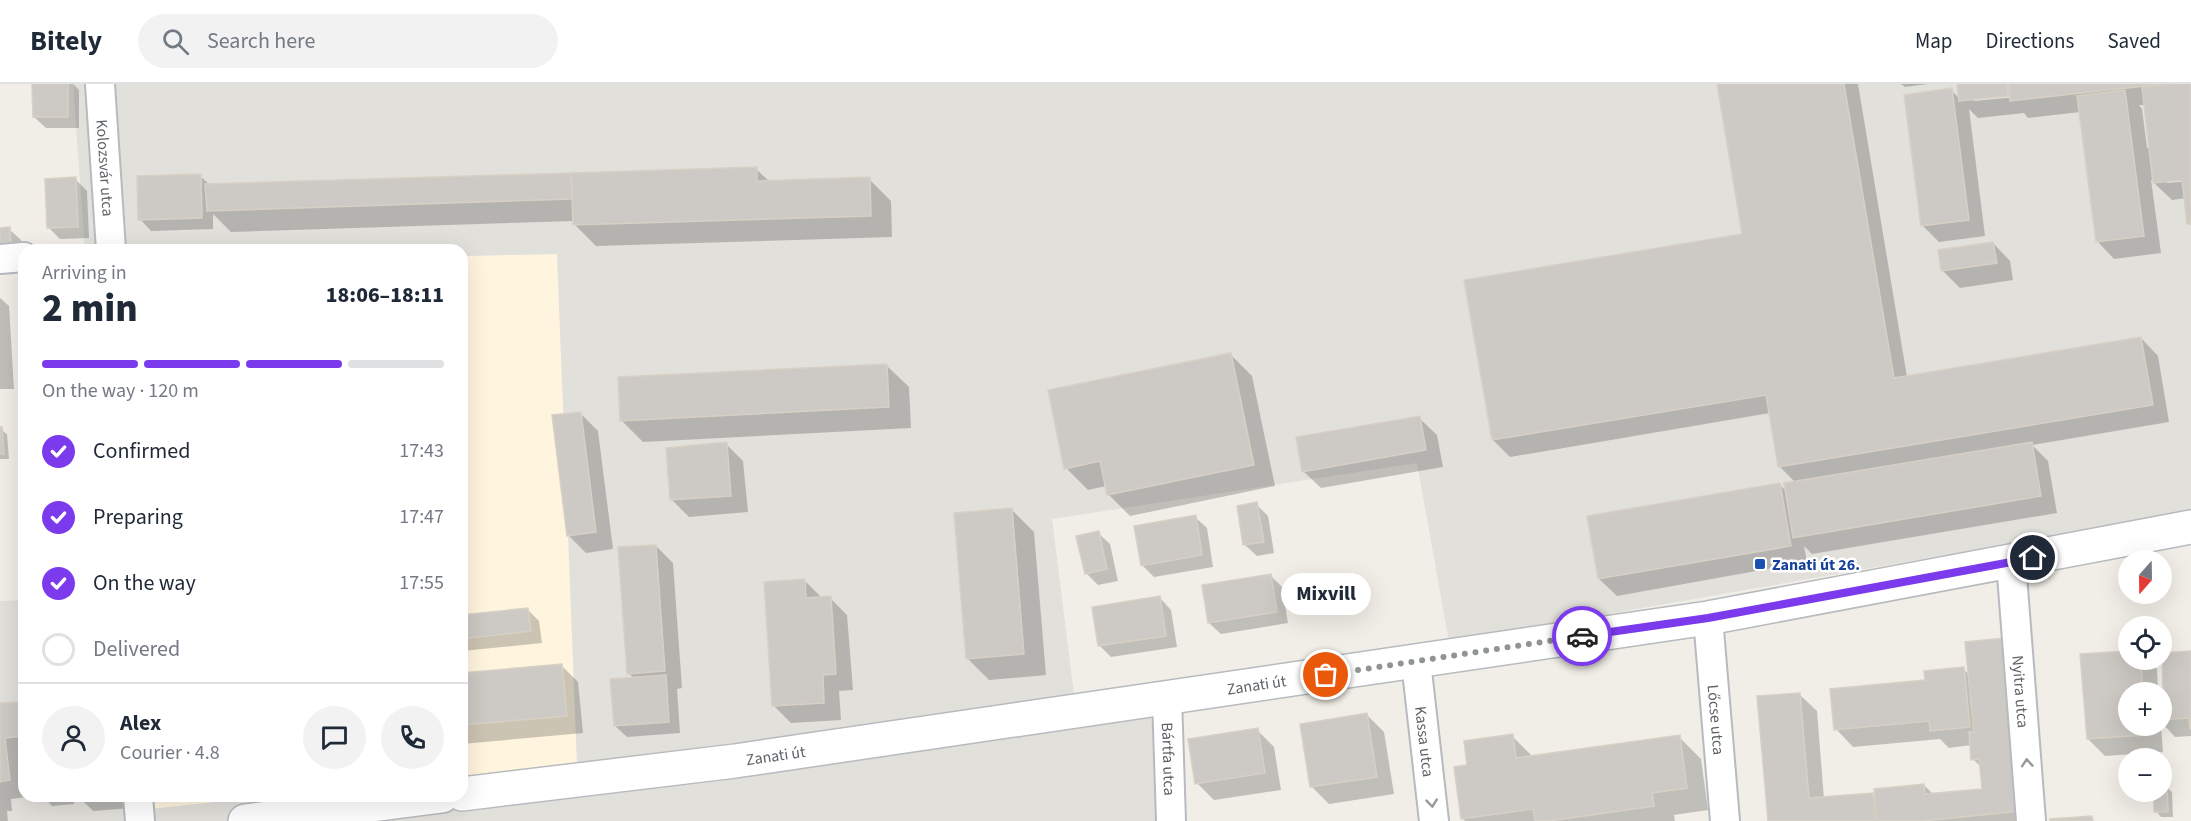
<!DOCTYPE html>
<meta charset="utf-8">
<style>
:root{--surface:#fff;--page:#f2f2f3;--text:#1f2937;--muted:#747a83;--line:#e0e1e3;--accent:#7c3aed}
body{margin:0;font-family:"Source Sans 3",sans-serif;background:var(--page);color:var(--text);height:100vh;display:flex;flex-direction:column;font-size:22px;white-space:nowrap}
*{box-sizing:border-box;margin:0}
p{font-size:20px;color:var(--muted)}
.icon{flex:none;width:33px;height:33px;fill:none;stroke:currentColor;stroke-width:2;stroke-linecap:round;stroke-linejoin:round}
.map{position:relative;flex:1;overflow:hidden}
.panel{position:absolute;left:18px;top:160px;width:450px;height:558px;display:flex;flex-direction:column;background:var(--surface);border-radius:18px;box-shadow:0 6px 24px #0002}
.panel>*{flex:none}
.needle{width:39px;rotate:200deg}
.fabs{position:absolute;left:2118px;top:466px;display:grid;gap:12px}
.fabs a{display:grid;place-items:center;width:54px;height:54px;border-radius:50%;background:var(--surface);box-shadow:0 6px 24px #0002;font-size:30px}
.pin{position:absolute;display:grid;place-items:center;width:51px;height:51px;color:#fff;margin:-26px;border:3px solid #fff;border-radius:50%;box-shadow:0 2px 6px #0007}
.courier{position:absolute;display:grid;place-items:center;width:60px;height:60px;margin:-30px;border:4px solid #7c3aed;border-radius:50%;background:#fff;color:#222;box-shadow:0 2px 8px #0007}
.bubble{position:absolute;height:42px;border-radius:21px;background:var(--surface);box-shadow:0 6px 24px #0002;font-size:20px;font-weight:800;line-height:42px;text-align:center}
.overview em{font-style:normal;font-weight:800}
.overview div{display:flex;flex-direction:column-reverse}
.overview{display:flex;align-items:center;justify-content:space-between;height:102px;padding:0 24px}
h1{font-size:39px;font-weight:800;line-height:45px}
.bar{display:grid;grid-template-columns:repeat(4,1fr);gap:9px 6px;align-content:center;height:72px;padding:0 24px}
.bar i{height:8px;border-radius:4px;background:var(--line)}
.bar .on{background:var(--accent)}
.bar p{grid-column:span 4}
.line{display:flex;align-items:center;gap:15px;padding:0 24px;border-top:2px solid var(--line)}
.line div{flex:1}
.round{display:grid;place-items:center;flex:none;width:63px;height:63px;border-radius:32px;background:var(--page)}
ol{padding:0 24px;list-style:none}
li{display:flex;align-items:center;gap:18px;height:66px}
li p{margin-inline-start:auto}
li .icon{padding:6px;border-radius:50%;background:var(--accent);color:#fff;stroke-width:4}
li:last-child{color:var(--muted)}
li i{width:33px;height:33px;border:3px solid var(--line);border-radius:50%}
header{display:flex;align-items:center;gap:36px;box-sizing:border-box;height:84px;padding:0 30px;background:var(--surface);border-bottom:2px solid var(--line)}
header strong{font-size:28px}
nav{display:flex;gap:33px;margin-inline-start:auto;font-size:21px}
.search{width:420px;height:54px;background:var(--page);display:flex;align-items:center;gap:15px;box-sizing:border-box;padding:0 21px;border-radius:33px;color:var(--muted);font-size:22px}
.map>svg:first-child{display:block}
.commercial{fill:#fff5df}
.industrial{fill:#e2e0db}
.shadow{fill:#0003;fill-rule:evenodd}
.building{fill:#cdc9c4;stroke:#d7d0c5;stroke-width:1.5}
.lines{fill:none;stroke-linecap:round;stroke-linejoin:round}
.minor-casing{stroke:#b7babe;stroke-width:32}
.tertiary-casing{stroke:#b7babe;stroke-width:36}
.minor{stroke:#fff;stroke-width:28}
.tertiary{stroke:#fff;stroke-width:33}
.oneway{stroke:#969a9d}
.done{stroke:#919494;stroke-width:6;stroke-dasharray:0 10.8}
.route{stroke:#7c3aed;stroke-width:8}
.transit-dot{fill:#1a4fb4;stroke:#fff;stroke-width:2}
.labels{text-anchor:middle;stroke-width:5;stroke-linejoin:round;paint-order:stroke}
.street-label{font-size:16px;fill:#5e6368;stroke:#fff}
.transit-label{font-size:16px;font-weight:bold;fill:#164399;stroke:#fff;text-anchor:start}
</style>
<header>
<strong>Bitely</strong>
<div class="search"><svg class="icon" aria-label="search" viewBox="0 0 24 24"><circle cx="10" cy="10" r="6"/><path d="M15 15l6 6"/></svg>Search here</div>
<nav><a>Map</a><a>Directions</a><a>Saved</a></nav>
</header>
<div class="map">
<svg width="2191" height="737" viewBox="0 0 2191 737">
<rect width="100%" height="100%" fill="#f1eee7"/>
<g class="commercial">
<path d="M557 170 577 680 462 692V172Z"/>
<path d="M122 712 269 713 123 728Z"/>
</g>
<path class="industrial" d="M73 0H2191V428L1449 558 1417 379 1052 435 1075 619 1158 609 1162 737H0V517L24 516V712L122 713 123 728 269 712H462V692L577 679 557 170 462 172V166H85Z"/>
<g class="shadow">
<path d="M34 0H73L79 6V44H46L34 33Z"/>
<path d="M1718 0H1858L1907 293 2141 254 2158 272 2169 338 2032 361 2048 377 2057 429 1812 470 1804 462 1807 478 1617 512 1599 495 1779 400 1787 408 1796 399 1780 383 1770 329 1510 373 1493 356 1744 151Z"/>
<path d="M1901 0H1928L1905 3Z"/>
<path d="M1959 0H2191V141L2189 139 2186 114 2172 116 2151 96 2161 169 2114 175 2097 157 2080 28 2028 34 2024 29 1978 34 1969 25 1985 152 1939 158 1922 141 1951 6 1960 15ZM2016 10 2017 13 1974 17V14ZM2139 21H2145L2150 63 2147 64 2142 25ZM2190 94V97L2167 99V96Z"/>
<path d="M756 85 770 98 869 95 891 117 892 153 596 162 574 140V137L231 148 213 130V145L151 147 140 135 200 92 210 101Z"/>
<path d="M75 95 87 107 89 154 60 155 49 144Z"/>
<path d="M0 145H9L21 156 22 178Z"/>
<path d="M1993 159 2010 177 2013 196 1960 204 1942 186Z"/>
<path d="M0 214 9 222 14 305H0Z"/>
<path d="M1230 270 1252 292 1275 402 1130 432 1108 410 1106 402 1088 406 1066 384Z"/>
<path d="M886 281 909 303 911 344 643 358 621 336Z"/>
<path d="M581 330 598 347 613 465 586 469 568 451Z"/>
<path d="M1419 334 1437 351 1443 383 1321 404 1303 387Z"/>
<path d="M0 345 7 350 9 375H0Z"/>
<path d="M726 360 743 377 748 428 689 433 672 416Z"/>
<path d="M1256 420 1268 432 1274 469 1257 472 1245 461Z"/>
<path d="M1012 426 1034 448 1046 591 989 596 967 574Z"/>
<path d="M1195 433 1207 444 1213 483 1154 493 1142 481Z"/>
<path d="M1098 449 1110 460 1118 497 1098 501 1086 489Z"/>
<path d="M656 462 673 479 682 604 677 605 680 649 627 653 615 642 634 595 629 589Z"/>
<path d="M1270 491 1282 503 1288 539 1221 550 1209 539Z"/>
<path d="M804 496 822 514H830L847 531 853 606 839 607 841 636 791 639 774 622Z"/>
<path d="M1160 514 1171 526 1177 563 1111 573 1099 561Z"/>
<path d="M527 525 539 537 542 559 462 567V532Z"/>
<path d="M2128 568V576H2148L2157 585 2158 606H2165L2191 568V652L2175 653 2162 639V609H2128V642H2161L2163 668 2105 672 2088 655 2082 572Z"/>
<path d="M561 581 578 598 583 649 462 660V590Z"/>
<path d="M1963 585 1970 591 2041 737H1769L1759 614 1799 610 1817 627 1824 715 1873 711 1877 715 1924 701 1934 711 1984 706 1982 684 1973 675 1971 661 1949 664 1940 655 1853 663 1836 645 1927 597Z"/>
<path d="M24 619V670H22L24 712 26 713 11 715 12 727H7L8 737H0V621Z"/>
<path d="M1367 631 1384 648 1394 710 1329 720 1312 703Z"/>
<path d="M1257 646 1274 663 1281 706 1214 716 1197 699Z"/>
<path d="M1512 652 1533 673 1679 653 1701 675 1708 726 1674 731 1675 737H1465L1463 735 1469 682Z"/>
<path d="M2162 703H2166L2172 708 2173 733H2161L2156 727 2155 708H2162Z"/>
<path d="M43 712H74V720L52 722Z"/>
<path d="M81 712H130L131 724 93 727 82 716Z"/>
</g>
<g class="building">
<path d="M32 0H68V33H33Z"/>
<path d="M1717 0H1844L1894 294 2141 253 2153 321 1778 383 1766 311 1492 356 1464 196 1742 150Z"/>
<path d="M1957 0H2007L2008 12 1959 17Z"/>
<path d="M2008 0H2163L2010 17Z"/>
<path d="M2172 0H2191V139L2187 140 2182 96 2153 99 2142 3Z"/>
<path d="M1952 4 1969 136 1921 142 1904 11Z"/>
<path d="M2125 6 2144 152 2096 158 2077 12Z"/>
<path d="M757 83V97L870 93 871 132 573 141 571 89Z"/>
<path d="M571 89 572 115 207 127 205 100Z"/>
<path d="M201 90 202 134 138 136 137 92Z"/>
<path d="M76 93 78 143 47 144 45 95Z"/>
<path d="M10 143 11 167H0V144Z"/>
<path d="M1993 158 1997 179 1941 187 1938 166Z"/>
<path d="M1231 269 1254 381 1107 411 1100 377 1064 385 1048 306Z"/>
<path d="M887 280 889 323 620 337 618 293Z"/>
<path d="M581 328 596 448 567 452 552 331Z"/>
<path d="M1420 332 1426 366 1302 388 1296 353Z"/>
<path d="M0 343H2L4 370H0Z"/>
<path d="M727 358 731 412 670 416 666 364Z"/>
<path d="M2032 358 2041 412 1793 454 1784 399Z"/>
<path d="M1780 399 1791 462 1598 495 1587 432Z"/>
<path d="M1257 418 1264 458 1243 461 1237 422Z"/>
<path d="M1012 424 1024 570 966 575 954 429Z"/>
<path d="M1196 431 1202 471 1141 482 1134 442Z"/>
<path d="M1099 447 1107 485 1085 490 1076 452Z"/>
<path d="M656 461 665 587 627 590 618 463Z"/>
<path d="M1271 490 1277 528 1208 539 1202 501Z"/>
<path d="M805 495 806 514 831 512 836 590 823 591 824 619 772 622 764 498Z"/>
<path d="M1160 512 1166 552 1098 562 1092 523Z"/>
<path d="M528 524 531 547 462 555V531Z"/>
<path d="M2004 554 2021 727 1922 737H1877L1874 705 1924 700 1925 710 1982 705 1979 675 1971 676 1969 648H1974L1965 558Z"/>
<path d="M2128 567V576H2141L2143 609H2128V642H2146V651L2087 655 2080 570Z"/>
<path d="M2191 567V645H2190L2189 634 2162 636V609H2155L2154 605H2163L2162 569Z"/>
<path d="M562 580 567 632 462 641V589Z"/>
<path d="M1964 583 1970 643 1930 647 1929 637 1834 646 1830 605 1925 596 1924 587Z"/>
<path d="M666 591 669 638 614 642 610 595Z"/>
<path d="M1800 609 1809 714 1873 709 1875 737H1768L1757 612Z"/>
<path d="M24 618V652L5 654 10 696 0 698V619Z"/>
<path d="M1367 629 1377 693 1310 703 1300 640Z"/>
<path d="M1258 644 1265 689 1195 700 1188 655Z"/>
<path d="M1513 650 1516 674 1680 651 1687 704 1652 709 1654 722 1549 737H1535L1533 725 1461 735 1454 683 1467 681 1464 657Z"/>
<path d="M2162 701H2167L2168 728H2154V708H2162Z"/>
<path d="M80 712H120V713L80 716Z"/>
<path d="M2092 732 2093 737H2050V735Z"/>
</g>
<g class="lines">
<defs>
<g id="minor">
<path id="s1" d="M100 0 111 166"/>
<path d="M0 175 24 173"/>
<path id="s2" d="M2011 478 2031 737"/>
<path id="s3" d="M1708 534 1725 737"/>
<path id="s4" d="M1416 578 1434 737"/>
<path id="s5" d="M1167 613 1171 737"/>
<path d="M138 712 140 737"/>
</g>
<g id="tertiary">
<path id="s6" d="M462 710 735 677 1708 534 2191 443"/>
<path d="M245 737 442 712"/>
</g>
</defs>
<use href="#minor" class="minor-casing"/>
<use href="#tertiary" class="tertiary-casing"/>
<use href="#minor" class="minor"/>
<use href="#tertiary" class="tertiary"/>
</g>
<defs><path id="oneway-chevron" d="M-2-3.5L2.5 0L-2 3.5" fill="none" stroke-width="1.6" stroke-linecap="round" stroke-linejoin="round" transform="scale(1.5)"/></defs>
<g class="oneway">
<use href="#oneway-chevron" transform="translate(2027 679) rotate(-94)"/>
<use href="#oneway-chevron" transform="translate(1432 719) rotate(84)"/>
</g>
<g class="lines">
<path class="done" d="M1326 591 1582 552"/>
<path class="route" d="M1582 552 1708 534 2033 474"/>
</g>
<rect class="transit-dot" x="1754" y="474" width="12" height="12" rx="3"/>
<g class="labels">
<g class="street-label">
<text dy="6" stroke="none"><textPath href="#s1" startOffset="84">Kolozsvár utca</textPath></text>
<text dy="6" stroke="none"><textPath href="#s6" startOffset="802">Zanati út</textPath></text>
<text dy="6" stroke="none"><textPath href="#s2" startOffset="130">Nyitra utca</textPath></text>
<text dy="6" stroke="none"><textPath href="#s3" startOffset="102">Lőcse utca</textPath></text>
<text dy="6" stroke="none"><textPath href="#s4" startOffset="80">Kassa utca</textPath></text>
<text dy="6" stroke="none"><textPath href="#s6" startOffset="316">Zanati út</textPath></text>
<text dy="6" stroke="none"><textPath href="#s5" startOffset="62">Bártfa utca</textPath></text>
</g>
<g class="transit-label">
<text x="1772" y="486">Zanati út 26.</text>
</g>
</g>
</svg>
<div class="fabs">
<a><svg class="needle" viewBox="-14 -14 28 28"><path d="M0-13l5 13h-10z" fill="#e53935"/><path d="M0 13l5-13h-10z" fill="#747a83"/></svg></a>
<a><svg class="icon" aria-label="locate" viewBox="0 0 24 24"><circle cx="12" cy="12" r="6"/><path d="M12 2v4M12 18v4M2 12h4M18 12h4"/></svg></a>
<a>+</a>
<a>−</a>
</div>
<div class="pin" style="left:1326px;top:591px;background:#ea580c"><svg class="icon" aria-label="bag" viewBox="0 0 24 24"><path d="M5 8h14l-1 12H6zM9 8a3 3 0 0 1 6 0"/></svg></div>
<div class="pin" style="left:2033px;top:474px;background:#1f2937"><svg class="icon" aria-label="home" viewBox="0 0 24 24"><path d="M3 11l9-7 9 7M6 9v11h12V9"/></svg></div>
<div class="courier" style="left:1582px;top:552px"><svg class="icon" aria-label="car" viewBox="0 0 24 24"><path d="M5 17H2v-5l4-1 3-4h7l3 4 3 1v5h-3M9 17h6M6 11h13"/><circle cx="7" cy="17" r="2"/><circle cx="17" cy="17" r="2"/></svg></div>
<div class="bubble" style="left:1281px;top:489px;width:90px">Mixvill</div>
<section class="panel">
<div class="overview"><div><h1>2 min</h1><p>Arriving in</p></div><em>18:06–18:11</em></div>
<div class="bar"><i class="on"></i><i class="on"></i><i class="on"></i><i></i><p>On the way · 120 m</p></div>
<ol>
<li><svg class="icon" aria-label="check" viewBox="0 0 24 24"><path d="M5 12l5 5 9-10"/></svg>Confirmed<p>17:43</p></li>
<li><svg class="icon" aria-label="check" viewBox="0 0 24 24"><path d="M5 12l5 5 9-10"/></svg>Preparing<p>17:47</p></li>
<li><svg class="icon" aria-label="check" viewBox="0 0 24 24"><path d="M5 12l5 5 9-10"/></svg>On the way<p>17:55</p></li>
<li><i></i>Delivered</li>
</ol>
<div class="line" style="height:108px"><a class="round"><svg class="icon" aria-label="person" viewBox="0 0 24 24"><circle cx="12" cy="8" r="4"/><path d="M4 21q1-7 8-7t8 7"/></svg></a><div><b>Alex</b><p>Courier · 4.8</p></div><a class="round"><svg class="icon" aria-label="chat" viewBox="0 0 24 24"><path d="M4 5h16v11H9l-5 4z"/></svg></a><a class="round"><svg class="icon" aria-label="phone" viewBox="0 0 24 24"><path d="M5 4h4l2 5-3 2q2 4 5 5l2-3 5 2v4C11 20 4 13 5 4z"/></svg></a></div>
</section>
</div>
